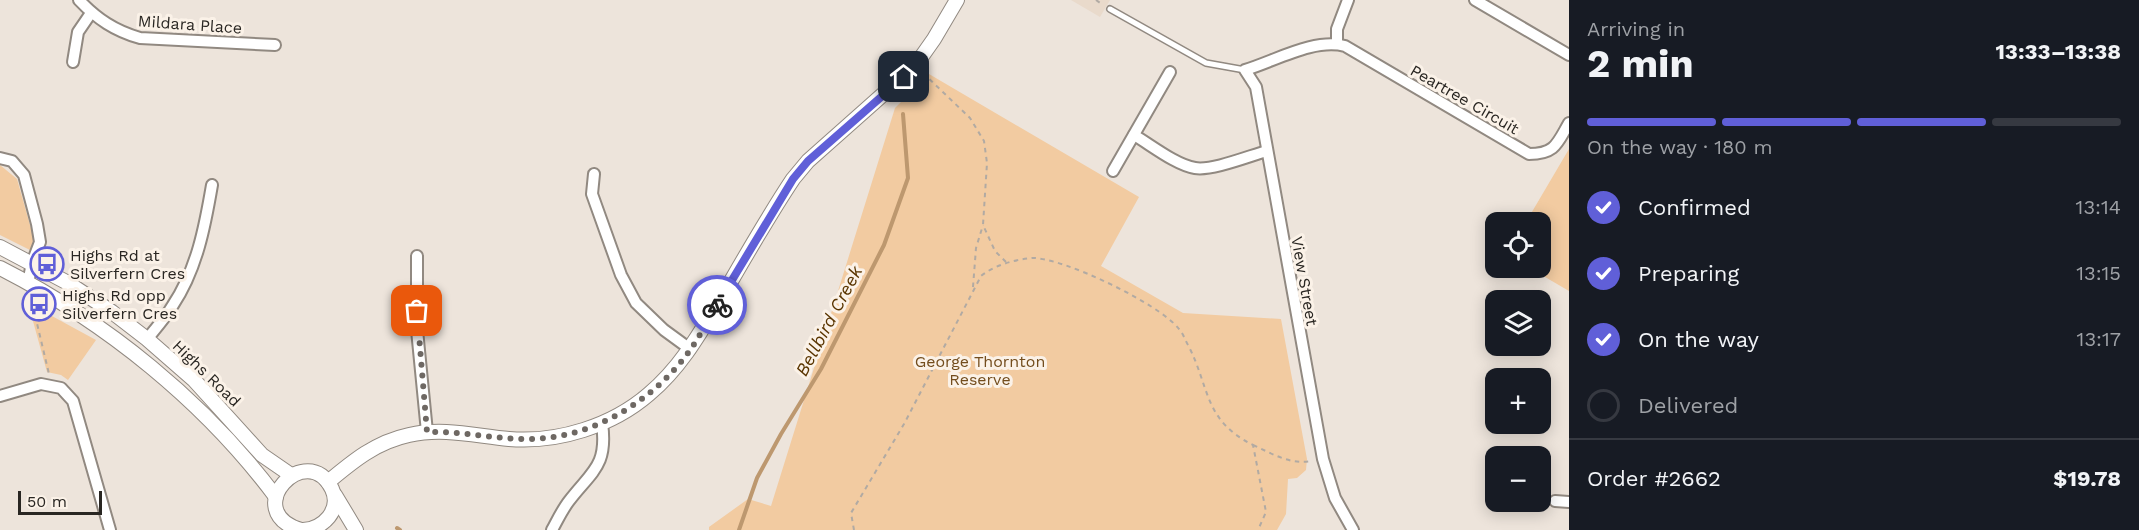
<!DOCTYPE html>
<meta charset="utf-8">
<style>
:root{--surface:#171b24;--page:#242831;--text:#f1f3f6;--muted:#9ea1a6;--line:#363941;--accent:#605fd8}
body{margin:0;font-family:"Work Sans",sans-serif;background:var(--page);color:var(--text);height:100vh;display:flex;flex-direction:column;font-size:22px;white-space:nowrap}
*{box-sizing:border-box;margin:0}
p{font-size:20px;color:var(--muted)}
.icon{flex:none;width:33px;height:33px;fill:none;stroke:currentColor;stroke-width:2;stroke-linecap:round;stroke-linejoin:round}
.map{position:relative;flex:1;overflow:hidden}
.sheet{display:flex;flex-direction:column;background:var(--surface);width:570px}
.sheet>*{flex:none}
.buttons{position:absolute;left:1485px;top:212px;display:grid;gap:12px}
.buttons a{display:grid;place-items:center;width:66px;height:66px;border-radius:12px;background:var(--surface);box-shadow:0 3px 15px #0003;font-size:30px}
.scale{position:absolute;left:18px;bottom:15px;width:84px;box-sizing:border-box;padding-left:6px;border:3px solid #292622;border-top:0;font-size:16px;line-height:21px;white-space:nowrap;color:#292622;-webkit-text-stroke:4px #fbf2e8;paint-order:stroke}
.pin{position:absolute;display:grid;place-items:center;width:51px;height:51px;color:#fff;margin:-26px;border-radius:12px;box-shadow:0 3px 9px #0006}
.courier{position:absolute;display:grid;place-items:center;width:60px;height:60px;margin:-30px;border:4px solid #605fd8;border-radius:50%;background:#fff;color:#222;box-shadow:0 2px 8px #0007}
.headline em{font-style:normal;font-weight:700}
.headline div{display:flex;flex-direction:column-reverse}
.headline{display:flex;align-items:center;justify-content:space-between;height:102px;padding:0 18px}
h1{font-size:39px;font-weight:700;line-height:45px}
.bar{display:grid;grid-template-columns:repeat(4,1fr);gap:9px 6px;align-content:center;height:72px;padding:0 18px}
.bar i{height:8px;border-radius:4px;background:var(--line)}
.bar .selected{background:var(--accent)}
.bar p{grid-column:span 4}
.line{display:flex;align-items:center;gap:15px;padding:0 18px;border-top:2px solid var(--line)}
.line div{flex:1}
ol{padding:0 18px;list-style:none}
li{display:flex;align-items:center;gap:18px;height:66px}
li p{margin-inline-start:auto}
li .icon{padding:6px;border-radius:50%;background:var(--accent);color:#fff;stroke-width:4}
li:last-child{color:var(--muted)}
li i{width:33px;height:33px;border:3px solid var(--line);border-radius:50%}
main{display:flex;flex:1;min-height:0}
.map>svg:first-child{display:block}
.built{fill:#e9dacb}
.green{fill:#f2cba1}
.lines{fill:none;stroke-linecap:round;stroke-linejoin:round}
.stream{stroke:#bd986f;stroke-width:4}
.service-casing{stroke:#918981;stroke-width:8}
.minor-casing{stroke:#918981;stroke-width:14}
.tertiary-casing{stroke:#918981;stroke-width:16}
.path{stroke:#b1aaa3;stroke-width:2;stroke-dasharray:4.5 4.5;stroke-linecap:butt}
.service{stroke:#fff;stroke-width:5}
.minor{stroke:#fff;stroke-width:10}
.tertiary{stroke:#fff;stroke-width:14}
.done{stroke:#6e6863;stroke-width:6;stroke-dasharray:0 10.8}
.route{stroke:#605fd8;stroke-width:8}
.labels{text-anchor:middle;stroke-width:6;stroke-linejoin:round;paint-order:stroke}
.street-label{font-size:16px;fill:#292622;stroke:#fbf2e8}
.poi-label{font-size:16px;fill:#292622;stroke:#fbf2e8;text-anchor:start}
.park-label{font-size:16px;fill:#734d1d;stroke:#fbf2e8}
.water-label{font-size:18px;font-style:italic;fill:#5a3500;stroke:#fbf2e8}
</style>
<main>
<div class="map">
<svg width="1569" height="530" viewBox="0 0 1569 530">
<rect width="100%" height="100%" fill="#ede4db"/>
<path class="built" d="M1071 0H1110L1100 17Z"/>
<g class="green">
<path d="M929 74 1139 197 1101 266 1183 313 1281 319 1307 459 1306 470 1297 478 1288 479 1286 514 1277 530H709V527L748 499 771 506 895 108Z"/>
<path d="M1569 149V291L1528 267H1540V222H1526Z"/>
<path d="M0 165 17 179 34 239 30 250 0 235Z"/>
<path d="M28 303 96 340 68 380 61 375 47 372Z"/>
</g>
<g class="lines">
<g class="stream">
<path d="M397 528 400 530"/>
<path d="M739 530 757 478 781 434 821 369 884 245 908 178 903 114"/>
</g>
<defs>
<path id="service" d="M1110 9 1206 63 1245 70"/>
<g id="minor">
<path d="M79 0C97 19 115 31 140 38L275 45"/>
<path d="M1475 0 1569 55"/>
<path d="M1337 44V29L1348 0"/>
<path d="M73 62 78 32 91 13"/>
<path d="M1134 135C1151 145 1176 165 1195 168 1212 171 1249 156 1267 151"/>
<path d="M0 158 12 161 24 175 37 224 40 242 32 263 28 283"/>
<path d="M1113 171 1170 72"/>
<path d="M594 174 592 194 621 275 636 303 664 330 690 349"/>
<path d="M417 256V330L427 432"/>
<path d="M147 339C156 328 166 317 173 305 197 269 205 226 212 185"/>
<path d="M0 396 41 384 61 388 73 401 110 530"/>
<path d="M1555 501 1569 502"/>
<path d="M552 530C557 521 562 510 569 501 592 471 608 466 602 423"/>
<path d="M1353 530 1335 498 1323 459 1256 87 1245 70C1275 61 1314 38 1345 46L1529 154C1555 154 1557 144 1569 123"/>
</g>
<g id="tertiary">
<path d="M0 247 68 283 112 312 147 339 194 380 262 455 291 475"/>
<path d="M0 268C106 322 205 402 276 497"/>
<path d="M328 482C353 461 376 442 409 435 443 427 476 436 509 439 558 443 612 426 649 394 680 368 699 335 720 300 744 259 767 218 793 179L808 161 915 66 934 39 957 0"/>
<path d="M335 495 356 530"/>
<path d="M301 530C238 511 307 438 332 489 342 510 323 529 303 530"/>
</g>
</defs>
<use href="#service" class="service-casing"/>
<use href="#minor" class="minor-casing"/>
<use href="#tertiary" class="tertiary-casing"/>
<g class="path">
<path d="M1096 0 1103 5"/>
<path d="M923 73 970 118 984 141 987 163 983 225 995 251 1007 263"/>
<path d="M973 287 976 248 983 225"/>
<path d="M31 298 49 374"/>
<path d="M1253 445C1273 454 1290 465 1312 461"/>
<path d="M854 530 851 513 904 424 981 276C995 265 1013 260 1032 258 1062 257 1160 304 1179 329 1183 333 1185 340 1188 345 1210 387 1203 420 1253 445L1266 512 1258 530"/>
</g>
<use href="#service" class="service"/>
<use href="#minor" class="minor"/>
<use href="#tertiary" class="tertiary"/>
</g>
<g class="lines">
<path class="done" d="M417 311 427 432C463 431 497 440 533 439 590 437 644 406 680 363 695 346 705 325 717 305"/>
<path class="route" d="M717 305 793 179 808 161 904 77"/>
</g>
<defs>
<symbol id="bus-ring" viewBox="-11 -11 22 22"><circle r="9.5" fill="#fbf2e8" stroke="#605fd8" stroke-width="1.5"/><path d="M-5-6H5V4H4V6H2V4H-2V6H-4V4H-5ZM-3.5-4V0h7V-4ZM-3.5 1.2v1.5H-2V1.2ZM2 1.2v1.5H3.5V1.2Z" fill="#605fd8"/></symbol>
</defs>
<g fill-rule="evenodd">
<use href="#bus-ring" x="28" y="245" width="38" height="38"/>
<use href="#bus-ring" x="20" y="285" width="38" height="38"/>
</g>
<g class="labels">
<g class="street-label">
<text transform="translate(190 24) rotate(4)" y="6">Mildara Place</text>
<text transform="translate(1465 99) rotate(30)" y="6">Peartree Circuit</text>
<text transform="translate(1305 281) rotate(80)" y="6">View Street</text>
<text transform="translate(207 373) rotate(44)" y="6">Highs Road</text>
</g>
<g class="poi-label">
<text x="70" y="261">Highs Rd at<tspan x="70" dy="18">Silverfern Cres</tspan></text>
<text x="62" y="301">Highs Rd opp<tspan x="62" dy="18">Silverfern Cres</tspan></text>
</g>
<g class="park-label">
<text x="980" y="367">George Thornton<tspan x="980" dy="18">Reserve</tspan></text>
</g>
<g class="water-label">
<text transform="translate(829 321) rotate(-62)" y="6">Bellbird Creek</text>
</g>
</g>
</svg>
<div class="buttons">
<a><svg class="icon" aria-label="locate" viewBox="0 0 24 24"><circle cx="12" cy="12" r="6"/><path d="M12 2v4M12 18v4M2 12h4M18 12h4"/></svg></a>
<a><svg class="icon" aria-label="layers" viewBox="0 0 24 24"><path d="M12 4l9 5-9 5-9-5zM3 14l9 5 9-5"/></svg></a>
<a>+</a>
<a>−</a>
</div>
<div class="scale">50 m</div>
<div class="pin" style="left:417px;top:311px;background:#ea580c"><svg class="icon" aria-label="bag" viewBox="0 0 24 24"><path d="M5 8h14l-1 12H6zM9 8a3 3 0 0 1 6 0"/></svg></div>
<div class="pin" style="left:904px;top:77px;background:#1f2937"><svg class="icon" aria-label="home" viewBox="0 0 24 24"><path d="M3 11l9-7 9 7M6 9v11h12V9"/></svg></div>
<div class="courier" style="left:717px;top:305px"><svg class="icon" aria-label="bike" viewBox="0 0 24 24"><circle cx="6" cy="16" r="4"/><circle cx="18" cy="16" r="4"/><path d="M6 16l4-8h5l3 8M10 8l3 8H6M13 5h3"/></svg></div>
</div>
<section class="sheet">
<div class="headline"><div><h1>2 min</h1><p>Arriving in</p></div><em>13:33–13:38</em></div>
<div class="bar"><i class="selected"></i><i class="selected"></i><i class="selected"></i><i></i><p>On the way · 180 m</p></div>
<ol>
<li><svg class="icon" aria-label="check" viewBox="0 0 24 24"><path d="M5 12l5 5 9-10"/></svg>Confirmed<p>13:14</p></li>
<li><svg class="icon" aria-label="check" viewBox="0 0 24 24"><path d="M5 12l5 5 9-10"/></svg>Preparing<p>13:15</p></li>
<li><svg class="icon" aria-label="check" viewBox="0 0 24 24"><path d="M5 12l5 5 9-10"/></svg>On the way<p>13:17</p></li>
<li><i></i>Delivered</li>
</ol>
<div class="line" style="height:78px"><div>Order #2662</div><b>$19.78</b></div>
</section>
</main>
